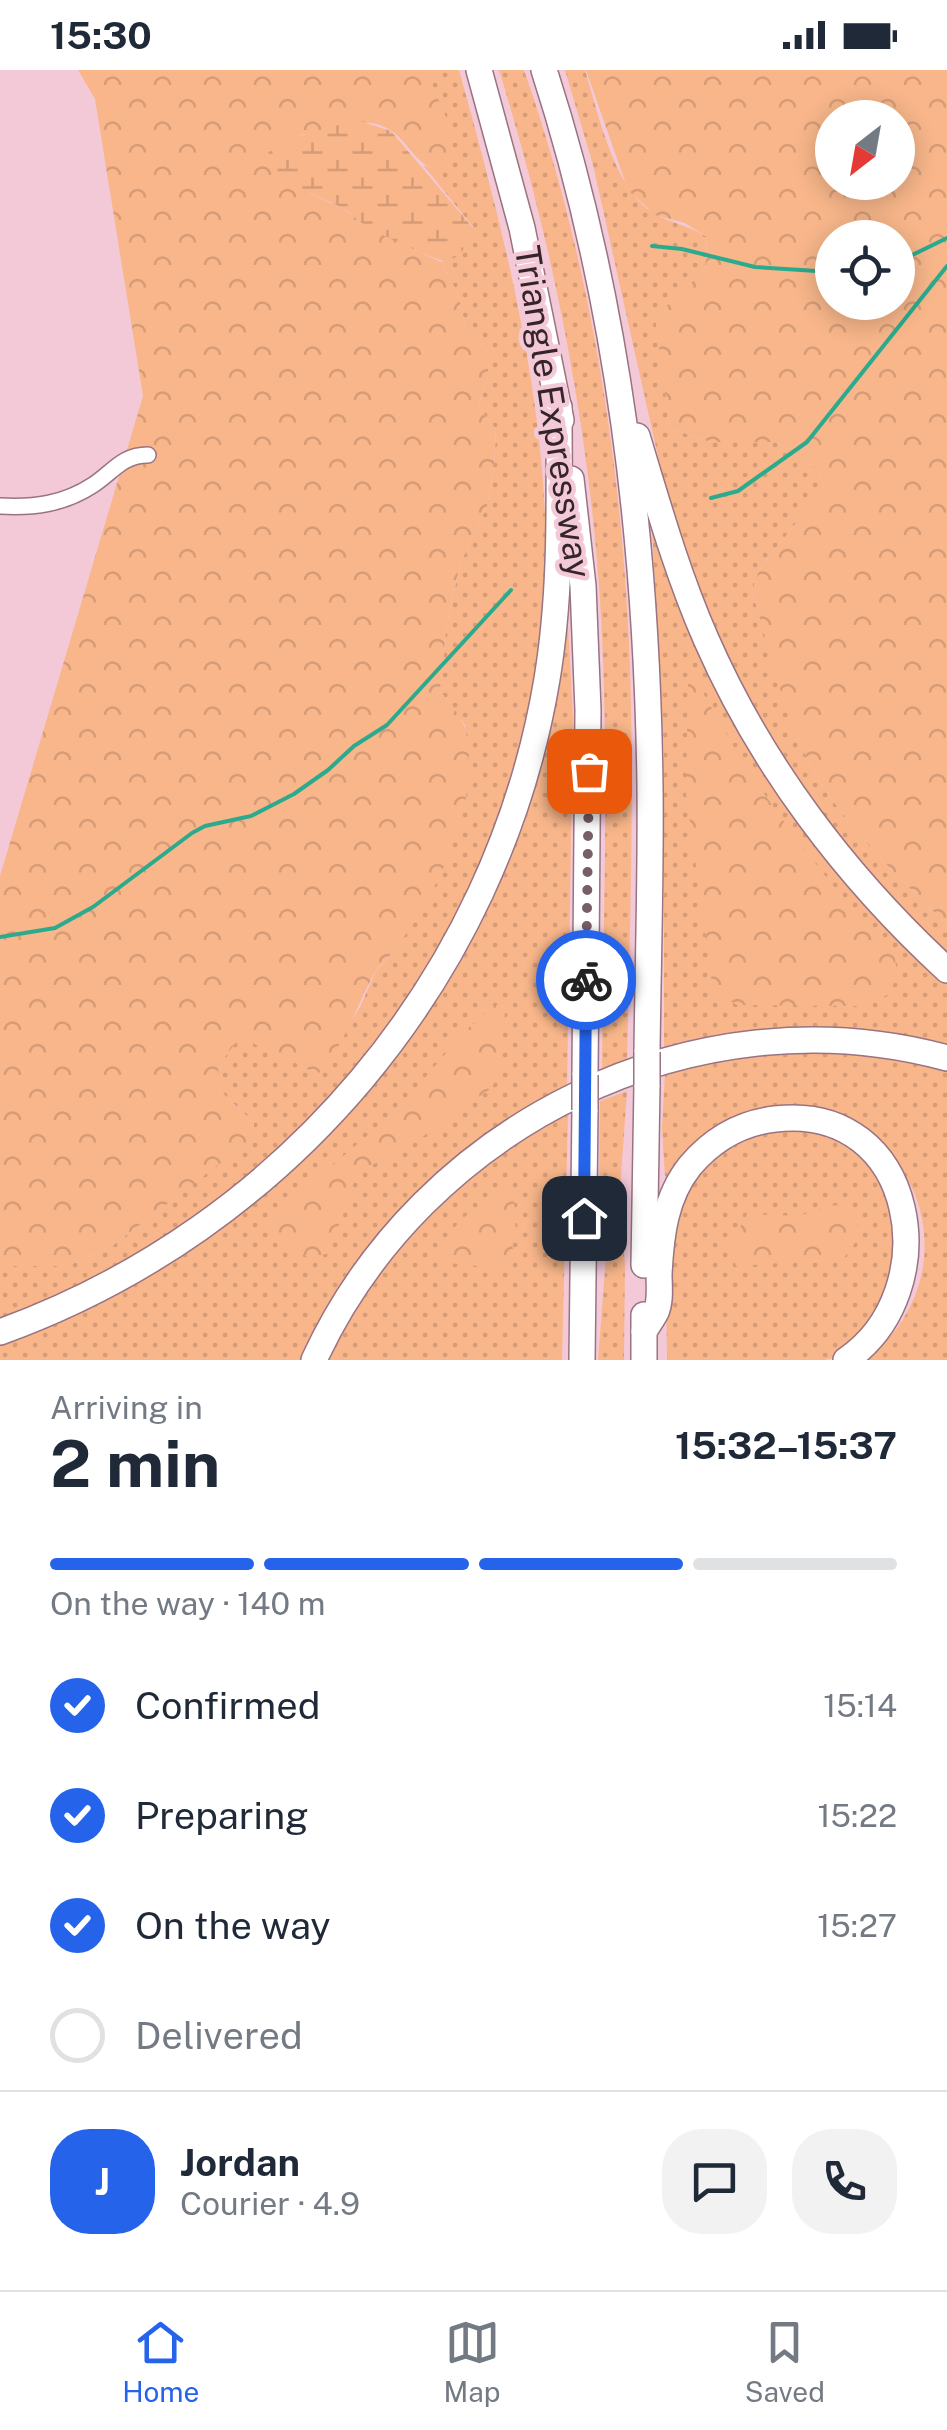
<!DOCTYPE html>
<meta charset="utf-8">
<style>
:root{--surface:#fff;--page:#f2f2f3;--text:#1f2937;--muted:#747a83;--line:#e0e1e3;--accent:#2563eb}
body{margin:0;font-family:"Public Sans",sans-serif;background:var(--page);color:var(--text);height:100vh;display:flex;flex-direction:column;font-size:38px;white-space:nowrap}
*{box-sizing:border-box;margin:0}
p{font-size:32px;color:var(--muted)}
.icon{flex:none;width:55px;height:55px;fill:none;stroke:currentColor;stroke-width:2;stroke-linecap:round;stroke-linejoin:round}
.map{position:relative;height:1290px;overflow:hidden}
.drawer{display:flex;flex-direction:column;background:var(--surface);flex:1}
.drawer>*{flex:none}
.needle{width:65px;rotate:211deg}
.tools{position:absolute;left:815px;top:30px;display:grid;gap:20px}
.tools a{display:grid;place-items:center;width:100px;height:100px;border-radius:50%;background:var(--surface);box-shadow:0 5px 25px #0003;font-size:50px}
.pin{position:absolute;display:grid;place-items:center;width:85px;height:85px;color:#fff;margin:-42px;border-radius:20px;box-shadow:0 5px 15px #0006}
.courier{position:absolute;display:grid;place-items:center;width:100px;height:100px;margin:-50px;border:8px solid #2563eb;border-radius:50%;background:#fff;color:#222;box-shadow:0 2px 12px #0007}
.headline em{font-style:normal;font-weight:700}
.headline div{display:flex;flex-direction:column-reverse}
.headline{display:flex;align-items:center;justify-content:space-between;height:170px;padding:0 50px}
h1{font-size:65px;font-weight:700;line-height:75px}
.bar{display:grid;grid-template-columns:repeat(4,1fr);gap:15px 10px;align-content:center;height:120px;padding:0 50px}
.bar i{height:12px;border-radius:8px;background:var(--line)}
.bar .active{background:var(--accent)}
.bar p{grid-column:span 4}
.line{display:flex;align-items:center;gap:25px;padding:0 50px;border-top:2px solid var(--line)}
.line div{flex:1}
.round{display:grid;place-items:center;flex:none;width:105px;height:105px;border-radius:40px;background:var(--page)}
ol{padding:0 50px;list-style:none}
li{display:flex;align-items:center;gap:30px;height:110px}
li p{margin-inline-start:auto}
li .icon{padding:10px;border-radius:50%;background:var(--accent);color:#fff;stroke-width:4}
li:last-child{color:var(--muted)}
li i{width:55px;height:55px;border:5px solid var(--line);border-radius:50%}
.status{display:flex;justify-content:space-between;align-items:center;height:70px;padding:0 50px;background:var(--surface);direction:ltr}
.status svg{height:28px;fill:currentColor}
.menu{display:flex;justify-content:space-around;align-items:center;height:140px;border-top:2px solid var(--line);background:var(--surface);font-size:28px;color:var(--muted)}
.menu a{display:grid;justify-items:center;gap:5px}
.menu .active{color:var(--accent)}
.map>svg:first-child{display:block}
.grass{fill:url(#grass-dots)}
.forest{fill:url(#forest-crowns);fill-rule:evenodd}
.wetland{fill:url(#wetland-marsh)}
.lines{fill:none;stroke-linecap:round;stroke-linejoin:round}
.stream{stroke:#2baa8e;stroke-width:4}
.minor-casing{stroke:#997381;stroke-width:18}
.highway-casing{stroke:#997381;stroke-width:28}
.minor{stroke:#fff;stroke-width:15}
.highway{stroke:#fff;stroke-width:25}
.highway-bridge-casing{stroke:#997381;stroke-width:28;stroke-linecap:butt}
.highway-bridge{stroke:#fff;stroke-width:25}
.done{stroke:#785e68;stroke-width:10;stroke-dasharray:0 18}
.route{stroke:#2563eb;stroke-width:12}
.labels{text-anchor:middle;stroke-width:9;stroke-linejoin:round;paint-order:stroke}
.street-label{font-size:35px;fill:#35252b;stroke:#f3c9d8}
</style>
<div class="status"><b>15:30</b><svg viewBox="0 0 49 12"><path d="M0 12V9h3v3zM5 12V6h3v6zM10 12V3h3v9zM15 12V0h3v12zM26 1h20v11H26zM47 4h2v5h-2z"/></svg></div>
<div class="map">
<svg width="947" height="1290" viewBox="0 0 947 1290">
<defs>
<pattern id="grass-dots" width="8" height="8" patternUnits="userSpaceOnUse" patternTransform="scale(2.5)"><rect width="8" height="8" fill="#f8b68a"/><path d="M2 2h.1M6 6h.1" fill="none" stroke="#d59c77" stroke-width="1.8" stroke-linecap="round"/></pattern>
<pattern id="forest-crowns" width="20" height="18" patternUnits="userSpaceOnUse" patternTransform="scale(2.5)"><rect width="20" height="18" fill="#f8b68a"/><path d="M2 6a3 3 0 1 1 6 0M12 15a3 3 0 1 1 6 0" fill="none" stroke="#d59c77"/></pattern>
<pattern id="wetland-marsh" width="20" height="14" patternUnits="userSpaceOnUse" patternTransform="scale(2.5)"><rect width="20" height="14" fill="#f8b68a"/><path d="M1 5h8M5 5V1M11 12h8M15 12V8" fill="none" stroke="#d59c77"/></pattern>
</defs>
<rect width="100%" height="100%" fill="#f3c9d8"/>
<g class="grass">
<path d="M426 0H459C502 155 543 312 546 474 547 501 543 529 541 557 519 792 389 1015 194 1151 134 1193 67 1220 0 1250V1196H67L112 1176 252 1068 254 1053 220 1021 217 996 240 966 318 1004 360 937 376 901 399 875 431 821 465 655 440 621 446 559 460 494 487 436 494 397 496 359 478 336 488 307V282L466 258 458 224 441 192 456 187 473 157 423 95 434 99V25Z"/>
<path d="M499 0H524C588 183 620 380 629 573 635 713 630 852 627 991L602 1001C603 844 610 686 600 529 588 351 552 171 499 0Z"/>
<path d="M565 0H585C598 42 615 124 657 145 674 154 688 155 707 167L705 200 656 247 670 358 710 372H776L817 398 824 417 759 500 752 522C772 583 785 655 819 710 853 764 901 810 947 854V890L873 816 761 659 705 545 670 440 593 95Z"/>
<path d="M659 459 713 600 947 909V978L664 980V682L652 462Z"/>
<path d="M561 555H568L573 646 567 1017C481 1063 401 1126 347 1208 330 1234 316 1263 302 1290H0V1268L230 1145 458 885Z"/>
<path d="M753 982H874L947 998V1290H863C924 1250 943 1167 905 1105 899 1096 891 1081 881 1075 873 1070 860 1068 851 1066 824 1058 796 1050 769 1042L673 1110 665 1106 662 1057 665 1003Z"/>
<path d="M627 1021 619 1133 625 1195 624 1290H598L606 1186 599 1123 600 1031Z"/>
<path d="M568 1045 562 1290H328L353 1238 395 1175 522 1063Z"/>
<path d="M765 1057 827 1060 891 1107 908 1207 842 1285 825 1290H667C667 1220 656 1138 710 1085 723 1072 749 1065 765 1057Z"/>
</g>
<g class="forest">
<path d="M78 0H426L451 59V91L434 99C415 92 409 74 393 62 364 41 331 61 300 65L309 123 342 138 371 159 441 192 458 224 466 258 488 282V307L478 336 496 359 494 397 487 436 460 494 446 559 440 621C448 632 462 646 465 659 483 728 439 820 399 875 392 885 380 893 374 904 355 939 345 975 318 1004L240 967 218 996 220 1021 254 1053 253 1068 112 1176 67 1196H0V806L143 326 95 29Z"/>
<path d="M586 0H947V854C901 810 853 764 819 710 785 655 771 583 752 522L759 500 824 417 817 398 776 372H710L670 358 655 247 705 200 707 167 685 153 655 145 628 120ZM832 48H898V112H832ZM832 168H898V232H832Z"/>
<path d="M691 607 699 615C754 720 817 800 895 888L897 905 890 923 867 936 737 935 713 921 686 723 688 612Z"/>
<path d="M500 935 505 940 500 1006 490 1019 411 1075 370 1096 349 1119 343 1146 326 1184 309 1188 267 1162 263 1155 397 1040 447 982 457 966 475 953 491 936Z"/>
<path d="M504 1121 513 1127C516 1144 517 1159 512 1176L516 1185 511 1193 498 1198 439 1192C438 1164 479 1131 504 1121Z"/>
<path d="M836 1135 857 1146V1170L843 1189 736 1196 730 1177 747 1144 798 1146Z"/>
</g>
<path class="wetland" d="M357 50 391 61 473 158C467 173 463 188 445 191 439 192 376 162 367 157 359 151 351 143 342 138 321 126 292 119 274 100 274 99 267 88 266 87L274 73Z"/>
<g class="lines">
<g class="stream">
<path d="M652 176 682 179 755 197 832 202"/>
<path d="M898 192 947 168"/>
<path d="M711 428 738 421 807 372 947 196"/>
<path d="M0 867 55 858 93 837 192 763 205 756 251 746 294 724 328 700 354 676 387 655 511 520"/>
</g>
<defs>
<path id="minor" d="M0 436C34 438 64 434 93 415 113 402 122 385 148 385"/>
<g id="highway">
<path d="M479 0 522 158 561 350"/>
<path d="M544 0C619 231 647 474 650 717 651 805 648 894 647 982"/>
<path d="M637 366C658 435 677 503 706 569 761 695 846 807 947 900"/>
<path d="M571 409 583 516 588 640 585 1005"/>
<path d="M644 1195 647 1015"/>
<path d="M644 1261C648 1255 653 1248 656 1242 661 1231 659 1215 659 1204 661 1166 665 1127 690 1096 712 1070 741 1053 775 1049 918 1032 947 1222 846 1290"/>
<path d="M0 1262C285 1159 497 909 547 609 562 519 559 428 559 337"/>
<path d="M314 1290C422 1055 695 919 947 988"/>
<path d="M582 1290 585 1040"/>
<path d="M644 1290V1245"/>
</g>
</defs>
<use href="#minor" class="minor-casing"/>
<use href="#highway" class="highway-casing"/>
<use href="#minor" class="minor"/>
<use href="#highway" class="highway"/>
<defs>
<g id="highway-bridge">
<path d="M647 1015V982"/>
<path d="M585 1040V1005"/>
</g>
</defs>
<use href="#highway-bridge" class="highway-bridge-casing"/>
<use href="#highway-bridge" class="highway-bridge"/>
</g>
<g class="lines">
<path class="done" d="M586 910 589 701"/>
<path class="route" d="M584 1148 586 910"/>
</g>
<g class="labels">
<g class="street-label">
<text transform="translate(553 342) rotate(81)" y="12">Triangle Expressway</text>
</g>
</g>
</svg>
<div class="tools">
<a><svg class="needle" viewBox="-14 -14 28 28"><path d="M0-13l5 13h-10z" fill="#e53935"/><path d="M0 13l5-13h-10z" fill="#747a83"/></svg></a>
<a><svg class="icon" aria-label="locate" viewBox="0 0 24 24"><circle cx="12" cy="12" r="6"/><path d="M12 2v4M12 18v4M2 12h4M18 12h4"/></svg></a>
</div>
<div class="pin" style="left:589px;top:701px;background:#ea580c"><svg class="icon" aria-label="bag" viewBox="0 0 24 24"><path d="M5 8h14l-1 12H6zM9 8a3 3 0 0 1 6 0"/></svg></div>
<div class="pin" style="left:584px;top:1148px;background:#1f2937"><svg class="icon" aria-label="home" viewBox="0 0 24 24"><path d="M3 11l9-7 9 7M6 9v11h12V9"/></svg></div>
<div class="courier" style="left:586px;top:910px"><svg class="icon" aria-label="bike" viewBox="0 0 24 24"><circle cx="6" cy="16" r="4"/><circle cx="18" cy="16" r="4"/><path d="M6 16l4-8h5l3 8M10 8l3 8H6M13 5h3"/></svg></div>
</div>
<section class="drawer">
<div class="headline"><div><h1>2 min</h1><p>Arriving in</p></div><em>15:32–15:37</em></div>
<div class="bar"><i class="active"></i><i class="active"></i><i class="active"></i><i></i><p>On the way · 140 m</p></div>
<ol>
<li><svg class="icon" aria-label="check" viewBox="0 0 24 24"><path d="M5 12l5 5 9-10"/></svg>Confirmed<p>15:14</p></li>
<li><svg class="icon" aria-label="check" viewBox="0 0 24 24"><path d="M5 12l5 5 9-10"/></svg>Preparing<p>15:22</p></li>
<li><svg class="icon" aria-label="check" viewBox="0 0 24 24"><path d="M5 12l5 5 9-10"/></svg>On the way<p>15:27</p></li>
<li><i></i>Delivered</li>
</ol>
<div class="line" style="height:180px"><b class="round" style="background:var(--accent);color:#fff">J</b><div><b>Jordan</b><p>Courier · 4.9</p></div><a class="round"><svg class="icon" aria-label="chat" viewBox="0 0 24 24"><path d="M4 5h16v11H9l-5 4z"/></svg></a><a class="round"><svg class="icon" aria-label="phone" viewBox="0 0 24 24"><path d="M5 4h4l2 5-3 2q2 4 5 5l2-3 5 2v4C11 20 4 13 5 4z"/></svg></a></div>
</section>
<nav class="menu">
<a class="active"><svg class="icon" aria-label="home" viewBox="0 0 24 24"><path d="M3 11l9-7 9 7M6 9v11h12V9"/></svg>Home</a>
<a><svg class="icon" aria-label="map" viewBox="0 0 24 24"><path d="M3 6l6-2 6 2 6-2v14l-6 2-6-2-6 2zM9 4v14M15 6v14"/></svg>Map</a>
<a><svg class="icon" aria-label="saved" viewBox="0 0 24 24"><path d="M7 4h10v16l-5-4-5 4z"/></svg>Saved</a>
</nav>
